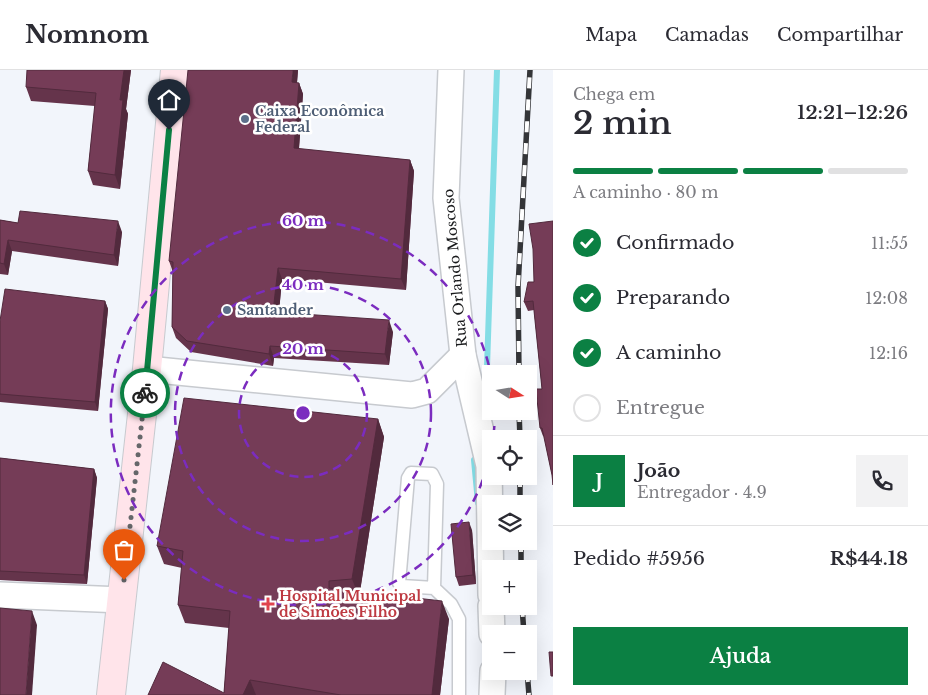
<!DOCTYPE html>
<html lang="pt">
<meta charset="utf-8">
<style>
:root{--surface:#fff;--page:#f2f2f3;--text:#2b2b33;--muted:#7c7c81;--line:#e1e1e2;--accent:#0b8043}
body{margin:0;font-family:"Libre Baskerville",serif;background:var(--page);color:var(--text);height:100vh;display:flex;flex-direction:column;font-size:19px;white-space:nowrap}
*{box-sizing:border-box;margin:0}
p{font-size:16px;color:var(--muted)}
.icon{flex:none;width:28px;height:28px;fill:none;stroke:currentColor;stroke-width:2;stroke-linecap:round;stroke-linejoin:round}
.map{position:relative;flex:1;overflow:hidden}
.side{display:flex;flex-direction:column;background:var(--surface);width:375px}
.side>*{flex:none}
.needle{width:32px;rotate:102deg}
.buttons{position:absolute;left:482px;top:295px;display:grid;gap:10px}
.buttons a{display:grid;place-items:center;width:55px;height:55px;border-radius:0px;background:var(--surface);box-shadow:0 5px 20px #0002;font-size:25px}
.pin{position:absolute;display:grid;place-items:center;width:42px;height:42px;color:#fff;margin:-51px -21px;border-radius:50% 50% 50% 0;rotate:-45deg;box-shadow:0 0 5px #0007}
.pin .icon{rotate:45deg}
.courier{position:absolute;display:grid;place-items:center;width:50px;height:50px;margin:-25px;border:4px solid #0b8043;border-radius:50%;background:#fff;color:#222;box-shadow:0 1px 6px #0007}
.head em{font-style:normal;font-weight:600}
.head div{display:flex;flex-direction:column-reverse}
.head{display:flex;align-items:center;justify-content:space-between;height:85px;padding:0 20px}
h1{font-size:32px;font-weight:600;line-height:38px}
.bar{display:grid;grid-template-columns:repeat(4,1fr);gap:8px 5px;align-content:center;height:60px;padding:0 20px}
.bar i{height:6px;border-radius:4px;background:var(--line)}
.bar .on{background:var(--accent)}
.bar p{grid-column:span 4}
.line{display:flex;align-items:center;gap:12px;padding:0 20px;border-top:1px solid var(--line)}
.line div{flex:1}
.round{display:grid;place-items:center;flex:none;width:52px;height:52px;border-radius:0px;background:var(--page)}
ol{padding:0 20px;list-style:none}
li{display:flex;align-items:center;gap:15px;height:55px}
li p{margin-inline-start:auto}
li .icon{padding:5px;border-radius:50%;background:var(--accent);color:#fff;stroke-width:4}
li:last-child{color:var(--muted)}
li i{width:28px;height:28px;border:2px solid var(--line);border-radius:50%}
.action{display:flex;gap:10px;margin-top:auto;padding:10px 20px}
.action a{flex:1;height:58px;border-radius:0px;background:var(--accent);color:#fff;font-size:20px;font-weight:600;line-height:58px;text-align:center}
header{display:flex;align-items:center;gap:30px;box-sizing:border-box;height:70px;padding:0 25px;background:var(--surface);border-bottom:1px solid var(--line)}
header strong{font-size:24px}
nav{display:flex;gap:28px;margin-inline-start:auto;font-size:18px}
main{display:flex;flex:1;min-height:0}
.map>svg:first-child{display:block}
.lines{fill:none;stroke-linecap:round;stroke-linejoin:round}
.stream{stroke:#84dde5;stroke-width:6}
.lane-casing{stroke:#c7cacf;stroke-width:15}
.street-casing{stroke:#c7cacf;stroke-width:28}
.secondary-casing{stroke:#c7cacf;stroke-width:30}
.lane{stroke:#fff;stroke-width:12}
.street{stroke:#fff;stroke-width:25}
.secondary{stroke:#ffe4ea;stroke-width:28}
.rail-casing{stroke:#343538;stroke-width:5.5}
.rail{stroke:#fff;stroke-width:4;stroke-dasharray:11;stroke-linecap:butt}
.wall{fill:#65344b}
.shaded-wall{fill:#522a3d}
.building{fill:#753c57;stroke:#522a3d}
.done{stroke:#65676a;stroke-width:5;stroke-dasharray:0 9}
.route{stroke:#0b8043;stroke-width:6}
.ring{fill:none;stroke:#7b2cbf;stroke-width:2.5;stroke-dasharray:9 6}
.service-dot{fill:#5c6f8a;stroke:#fff;stroke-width:2}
.health-dot{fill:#e0444e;stroke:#fff;stroke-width:2}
.labels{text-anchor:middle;stroke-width:5;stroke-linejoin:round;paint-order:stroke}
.service-label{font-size:14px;font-weight:bold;fill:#4e5e75;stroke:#fff;text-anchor:start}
.street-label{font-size:14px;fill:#191a1c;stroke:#fff}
.health-label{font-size:14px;font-weight:bold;fill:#be3a42;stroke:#fff;text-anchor:start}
.centre{fill:#7b2cbf;stroke:#fff;stroke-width:2.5}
.ring-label{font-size:15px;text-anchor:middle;font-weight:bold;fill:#7b2cbf;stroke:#fff;stroke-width:5;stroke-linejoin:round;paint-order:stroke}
</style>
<header>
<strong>Nomnom</strong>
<nav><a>Mapa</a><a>Camadas</a><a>Compartilhar</a></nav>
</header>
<main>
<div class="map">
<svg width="553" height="625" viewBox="0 0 553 625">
<rect width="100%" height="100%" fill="#f2f5fb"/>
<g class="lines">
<g class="stream">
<path d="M486 327 497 0"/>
<path d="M474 390 478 433"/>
<path d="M489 568 491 588"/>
</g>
<defs>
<path id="lane" d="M434 518 437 414 432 404 411 403 408 408 399 513 402 516 434 518 451 534 459 549V625"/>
<g id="street">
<path d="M451 0 446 128 463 285 489 396 491 525"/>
<path d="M147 299 412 325 427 321 463 285"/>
<path d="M0 525 122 530"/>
<path d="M491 536 492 564"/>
<path d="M492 625 493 601"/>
</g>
<path id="secondary" d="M111 625 147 299 175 0"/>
</defs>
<use href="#lane" class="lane-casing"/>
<use href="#street" class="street-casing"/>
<use href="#secondary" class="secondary-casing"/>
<use href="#lane" class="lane"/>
<use href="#street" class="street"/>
<use href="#secondary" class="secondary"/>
<defs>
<g id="rail">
<path d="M519 304 518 217 530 0"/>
<path d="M519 341 520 369"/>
<path d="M520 406V434"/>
<path d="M521 471V499"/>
<path d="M522 536 524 564"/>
<path d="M527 601 529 625"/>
</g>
</defs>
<use href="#rail" class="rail-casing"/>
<use href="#rail" class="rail"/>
</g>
<g class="wall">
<path d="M131 0 126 39 128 44 120 119 93 115 88 101 95 36 31 31 26 17Z"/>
<path d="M298 0 297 13H299L303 24 299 79 410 90 414 101 406 220 282 209 279 242 393 262 389 295 274 288 273 296 191 282 176 268 172 257 173 202 169 191Z"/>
<path d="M0 150 18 153 122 162 118 196 12 181 8 205 0 204Z"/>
<path d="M534 212 552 405 544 366H543L540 358 542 319 534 240 528 241 524 232Z"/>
<path d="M105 231 108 239 98 341 0 332V251Z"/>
<path d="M378 349 384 367 360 522 449 549 440 625H148L224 623 229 558 185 553 178 535 182 498 164 494 157 476Z"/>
<path d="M0 388 94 399 97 408 87 514 17 511 0 510Z"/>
<path d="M472 460 476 514 459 516 456 507Z"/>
</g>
<g class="shaded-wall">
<path d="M124 0H131L126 39 128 44 120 119 115 105 120 30Z"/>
<path d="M293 0H298L296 24 292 12Z"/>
<path d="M299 13 303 24 298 90 294 78Z"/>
<path d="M410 90 414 101 406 220 401 209Z"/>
<path d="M118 151 122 162 118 196 114 185Z"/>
<path d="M8 170 12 181 8 205 4 194Z"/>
<path d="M278 198 282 209 278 253 273 242Z"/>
<path d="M105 231 108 239 98 341 95 332Z"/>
<path d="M389 250 393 262 389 295 385 284Z"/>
<path d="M270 276 274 288 273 296 269 284Z"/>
<path d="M378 349 384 367 359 527 352 509Z"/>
<path d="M94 399 97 408 87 514 84 505Z"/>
<path d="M469 452 472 460 476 514 473 505Z"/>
<path d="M442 531 449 549 440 625H432Z"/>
<path d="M32 541 37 555 32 625H26Z"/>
<path d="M250 610 256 625H243Z"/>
</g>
<g class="building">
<path d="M27 0H124L120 30H123L115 105 88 101 96 23 26 17Z"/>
<path d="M188 0H293L292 12 299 13 294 78 410 90 401 209 278 198 273 242 389 250 385 284 270 276 269 284 187 271 172 257 173 192 169 191Z"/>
<path d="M20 141 118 151 114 185 8 170 4 194 0 193V150L18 153Z"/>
<path d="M553 151V415L552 405 542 358H540L536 319H542L533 231 524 232 528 212H534L533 179 529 154Z"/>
<path d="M5 219 105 231 95 332 0 324V251Z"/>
<path d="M184 328 378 349 352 509 329 511V518L442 531 432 625H341L250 610 243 625H148L163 592 224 623 230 541 178 535 183 481 157 476Z"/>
<path d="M0 388 94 399 84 505 0 501Z"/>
<path d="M469 452 473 505 456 507 451 454Z"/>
<path d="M0 538 32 541 26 625H0Z"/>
<path d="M549 582H553V606H551Z"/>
</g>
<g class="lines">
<path class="done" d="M124 510 145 323"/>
<path class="route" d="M145 323 169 60"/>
</g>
<g class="ring">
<circle cx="303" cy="343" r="64"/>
<circle cx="303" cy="343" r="128"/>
<path d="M491 381A192 192 0 1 1 491 305M495 341A192 192 0 0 1 493 368"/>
</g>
<g class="service-dot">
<circle cx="245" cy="49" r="5"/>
<circle cx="227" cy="240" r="5"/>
</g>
<path class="health-dot" d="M265.5 526.5h5v5h5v5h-5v5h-5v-5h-5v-5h5z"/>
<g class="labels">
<g class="service-label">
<text x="255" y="46">Caixa Econômica<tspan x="255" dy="16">Federal</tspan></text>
<text x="237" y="245">Santander</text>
</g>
<g class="street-label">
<text transform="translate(455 198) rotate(-95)" y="5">Rua Orlando Moscoso</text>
</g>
<g class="health-label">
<text x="279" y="531">Hospital Municipal<tspan x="279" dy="16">de Simões Filho</tspan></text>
</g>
</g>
<circle cx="303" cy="343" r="8" class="centre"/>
<g class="ring-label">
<text x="303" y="156">60 m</text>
<text x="303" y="220">40 m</text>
<text x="303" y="284">20 m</text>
</g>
</svg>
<div class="buttons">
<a><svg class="needle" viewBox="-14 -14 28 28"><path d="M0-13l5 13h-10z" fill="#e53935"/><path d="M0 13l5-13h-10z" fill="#7c7c81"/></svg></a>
<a><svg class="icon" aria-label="locate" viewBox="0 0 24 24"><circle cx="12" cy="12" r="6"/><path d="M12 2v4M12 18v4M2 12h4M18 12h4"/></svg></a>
<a><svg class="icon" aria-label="layers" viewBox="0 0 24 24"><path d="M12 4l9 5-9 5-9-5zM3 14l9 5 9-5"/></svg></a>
<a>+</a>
<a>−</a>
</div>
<div class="pin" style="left:124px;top:510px;background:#ea580c"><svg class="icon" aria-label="bag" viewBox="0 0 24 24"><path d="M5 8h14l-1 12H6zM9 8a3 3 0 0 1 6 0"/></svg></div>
<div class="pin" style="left:169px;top:60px;background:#1f2937"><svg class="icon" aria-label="home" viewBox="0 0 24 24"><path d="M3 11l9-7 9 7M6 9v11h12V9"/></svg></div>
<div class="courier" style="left:145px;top:323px"><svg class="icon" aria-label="bike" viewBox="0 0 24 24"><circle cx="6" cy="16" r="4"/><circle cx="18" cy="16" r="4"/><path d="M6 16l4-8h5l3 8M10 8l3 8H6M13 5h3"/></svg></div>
</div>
<section class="side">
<div class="head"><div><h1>2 min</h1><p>Chega em</p></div><em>12:21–12:26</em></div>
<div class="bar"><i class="on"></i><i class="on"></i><i class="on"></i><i></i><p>A caminho · 80 m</p></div>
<ol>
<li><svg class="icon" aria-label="check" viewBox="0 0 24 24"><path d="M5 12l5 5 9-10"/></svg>Confirmado<p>11:55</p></li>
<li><svg class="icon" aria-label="check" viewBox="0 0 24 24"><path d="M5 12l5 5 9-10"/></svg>Preparando<p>12:08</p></li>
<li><svg class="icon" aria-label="check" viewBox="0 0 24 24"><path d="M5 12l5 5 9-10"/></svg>A caminho<p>12:16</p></li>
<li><i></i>Entregue</li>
</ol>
<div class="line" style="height:90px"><b class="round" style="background:var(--accent);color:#fff">J</b><div><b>João</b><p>Entregador · 4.9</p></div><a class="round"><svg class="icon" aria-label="phone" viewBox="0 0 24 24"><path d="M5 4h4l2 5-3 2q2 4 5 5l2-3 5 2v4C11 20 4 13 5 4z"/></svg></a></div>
<div class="line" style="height:65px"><div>Pedido #5956</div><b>R$44.18</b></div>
<div class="action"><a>Ajuda</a></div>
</section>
</main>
